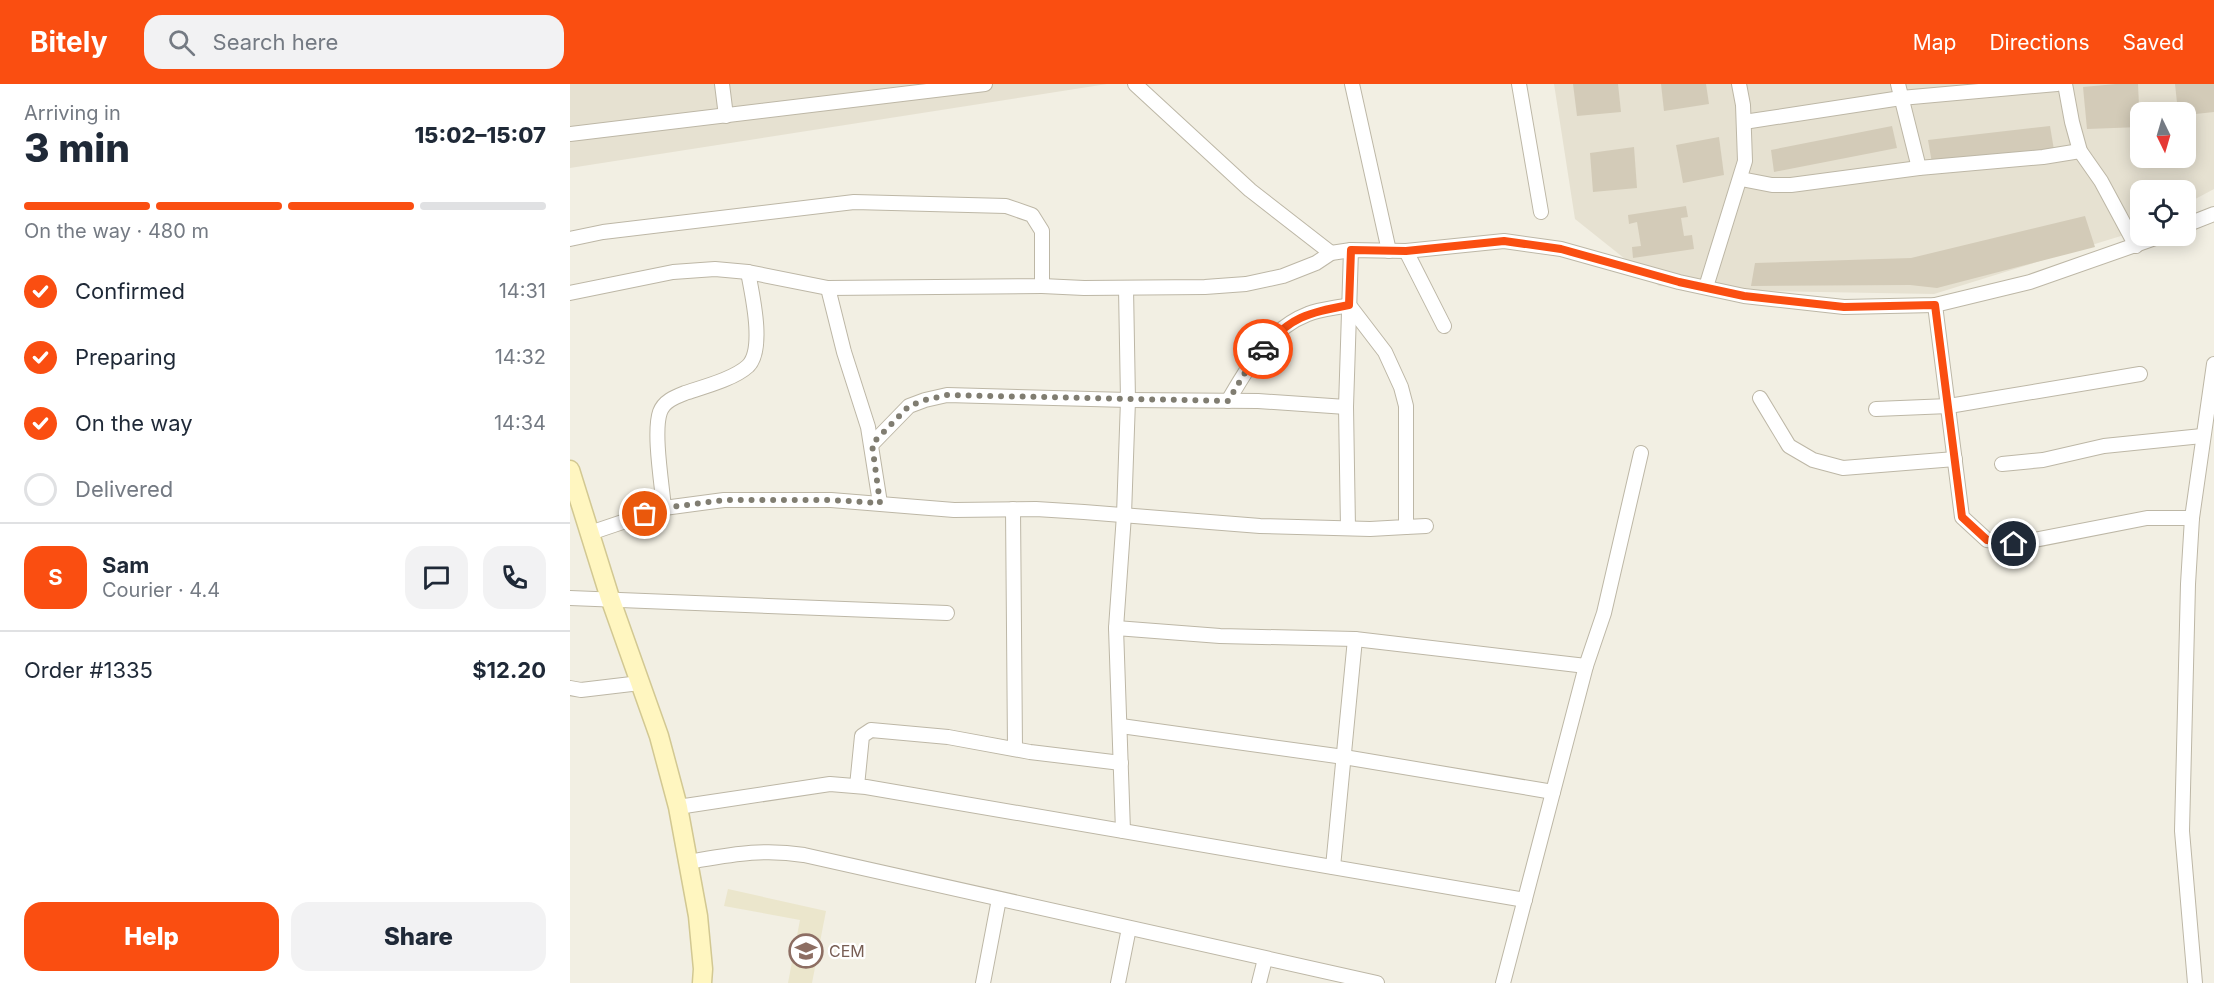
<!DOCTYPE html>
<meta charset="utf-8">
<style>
:root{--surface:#fff;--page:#f2f2f3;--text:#1f2937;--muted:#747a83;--line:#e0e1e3;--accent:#fa4e11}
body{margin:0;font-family:Inter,sans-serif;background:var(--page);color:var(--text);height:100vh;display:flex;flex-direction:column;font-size:22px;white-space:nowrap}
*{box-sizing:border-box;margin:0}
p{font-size:20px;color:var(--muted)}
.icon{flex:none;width:33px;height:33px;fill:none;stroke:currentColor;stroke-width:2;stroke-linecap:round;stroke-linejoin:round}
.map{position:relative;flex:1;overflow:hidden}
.details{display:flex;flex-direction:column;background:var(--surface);width:570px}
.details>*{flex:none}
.needle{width:39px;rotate:175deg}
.fabs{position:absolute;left:1560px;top:18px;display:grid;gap:12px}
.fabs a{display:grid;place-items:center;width:66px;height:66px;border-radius:12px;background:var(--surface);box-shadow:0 3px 15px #0003;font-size:30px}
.pin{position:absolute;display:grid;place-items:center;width:51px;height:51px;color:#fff;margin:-26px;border:3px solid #fff;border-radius:50%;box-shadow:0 2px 6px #0007}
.courier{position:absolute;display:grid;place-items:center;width:60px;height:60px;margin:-30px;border:4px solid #fa4e11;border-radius:50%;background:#fff;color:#222;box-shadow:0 2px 8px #0007}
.head em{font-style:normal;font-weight:800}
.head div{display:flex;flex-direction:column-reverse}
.head{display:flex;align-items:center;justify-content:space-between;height:102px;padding:0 24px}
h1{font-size:39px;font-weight:800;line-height:45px}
.bar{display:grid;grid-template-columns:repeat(4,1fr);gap:9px 6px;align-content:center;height:72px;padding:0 24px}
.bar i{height:8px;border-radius:4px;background:var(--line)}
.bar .on{background:var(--accent)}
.bar p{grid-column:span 4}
.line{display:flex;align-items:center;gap:15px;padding:0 24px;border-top:2px solid var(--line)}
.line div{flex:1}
.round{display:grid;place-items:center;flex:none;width:63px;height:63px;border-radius:18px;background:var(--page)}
ol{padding:0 24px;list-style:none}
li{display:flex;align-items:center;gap:18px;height:66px}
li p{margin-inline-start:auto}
li .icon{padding:6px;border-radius:50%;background:var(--accent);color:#fff;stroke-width:4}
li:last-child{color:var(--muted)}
li i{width:33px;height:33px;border:3px solid var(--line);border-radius:50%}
.cta{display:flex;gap:12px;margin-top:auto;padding:12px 24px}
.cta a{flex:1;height:69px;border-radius:18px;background:var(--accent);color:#fff;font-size:24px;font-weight:800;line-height:69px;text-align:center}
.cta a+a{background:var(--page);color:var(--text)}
header{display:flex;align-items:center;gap:36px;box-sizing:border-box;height:84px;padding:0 30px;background:var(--accent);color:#fff}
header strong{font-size:28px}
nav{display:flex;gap:33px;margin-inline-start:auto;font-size:21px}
.search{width:420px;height:54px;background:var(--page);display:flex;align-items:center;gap:15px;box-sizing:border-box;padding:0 21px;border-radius:18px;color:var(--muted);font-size:22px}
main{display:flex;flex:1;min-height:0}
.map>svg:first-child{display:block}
.residential{fill:#e6e1d1;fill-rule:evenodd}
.education{fill:#ebe6cc}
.building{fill:#d3cbb8}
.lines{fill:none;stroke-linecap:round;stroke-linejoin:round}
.street-casing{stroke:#bdb7a6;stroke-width:16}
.secondary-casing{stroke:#d2c892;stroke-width:21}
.street{stroke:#fff;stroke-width:14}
.secondary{stroke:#fff6c0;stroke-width:18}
.done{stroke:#807d71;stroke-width:6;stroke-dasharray:0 10.8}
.route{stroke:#fa4e11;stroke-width:8}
.labels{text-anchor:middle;stroke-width:4.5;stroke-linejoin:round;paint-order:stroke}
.education-label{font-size:16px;fill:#785e54;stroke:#fff;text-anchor:start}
</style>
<header>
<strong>Bitely</strong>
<div class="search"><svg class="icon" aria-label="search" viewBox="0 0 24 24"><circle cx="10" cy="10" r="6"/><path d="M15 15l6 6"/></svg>Search here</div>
<nav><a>Map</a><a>Directions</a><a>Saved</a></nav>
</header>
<main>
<section class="details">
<div class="head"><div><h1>3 min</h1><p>Arriving in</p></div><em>15:02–15:07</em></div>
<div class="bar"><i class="on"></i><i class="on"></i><i class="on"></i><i></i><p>On the way · 480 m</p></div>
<ol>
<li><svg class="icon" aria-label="check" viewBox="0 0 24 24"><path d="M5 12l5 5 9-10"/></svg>Confirmed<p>14:31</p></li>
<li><svg class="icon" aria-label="check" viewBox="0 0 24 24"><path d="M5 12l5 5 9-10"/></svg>Preparing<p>14:32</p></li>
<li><svg class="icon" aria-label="check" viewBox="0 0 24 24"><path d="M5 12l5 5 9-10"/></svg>On the way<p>14:34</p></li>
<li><i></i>Delivered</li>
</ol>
<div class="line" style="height:108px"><b class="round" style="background:var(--accent);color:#fff">S</b><div><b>Sam</b><p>Courier · 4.4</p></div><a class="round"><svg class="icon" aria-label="chat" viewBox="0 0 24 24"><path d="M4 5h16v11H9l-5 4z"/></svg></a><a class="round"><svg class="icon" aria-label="phone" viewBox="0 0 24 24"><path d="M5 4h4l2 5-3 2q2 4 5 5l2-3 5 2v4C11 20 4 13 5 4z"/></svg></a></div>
<div class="line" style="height:78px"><div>Order #1335</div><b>$12.20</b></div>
<div class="cta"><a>Help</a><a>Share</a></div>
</section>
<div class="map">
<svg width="1644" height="899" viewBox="0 0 1644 899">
<rect width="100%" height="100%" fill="#f2efe3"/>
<g class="residential">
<path d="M0 0H537L0 84Z"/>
<path d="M984 0H1644V105L1616 120V106H1570V142L1554 151 1364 210 1187 207 1089 202 1005 135ZM1570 28H1616V74H1570Z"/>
</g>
<path class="education" d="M158 805 256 827 242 899H218L230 836 154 822Z"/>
<g class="building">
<path d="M1003 0H1048L1051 28 1007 32Z"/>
<path d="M1091 0H1136L1139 20 1094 27Z"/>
<path d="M1546 0H1568L1570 43 1517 45 1513 3Z"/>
<path d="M1605 0H1644V28L1616 31V28H1608Z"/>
<path d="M1322 42 1327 64 1204 88 1201 66Z"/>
<path d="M1480 42 1484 66 1362 79 1358 56Z"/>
<path d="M1149 53 1154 91 1113 99 1106 61Z"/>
<path d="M1064 63 1067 104 1023 108 1020 69Z"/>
<path d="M1116 122 1118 133 1111 134 1114 152 1122 151 1124 165 1063 174 1062 163 1071 162 1067 138 1059 140 1058 131Z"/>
<path d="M1515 132 1525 163 1367 204 1340 201 1181 202 1185 179 1341 174Z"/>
</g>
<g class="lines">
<defs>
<g id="street">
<path d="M152 0 156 32"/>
<path d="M565 0 680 106 761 169"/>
<path d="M782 0 819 167"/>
<path d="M949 0 971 128"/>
<path d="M1328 0 1349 84 1473 73 1510 67"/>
<path d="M1495 0 1502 38 1510 67 1531 97 1566 162"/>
<path d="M1174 38 1331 14 1487 0"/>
<path d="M0 50 415 0"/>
<path d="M1171 95 1202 101H1221L1349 84"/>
<path d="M1616 141 1644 130"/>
<path d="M0 155 33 148 284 118 436 122 462 131 472 147V202L258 204 178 188 145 185 103 188 0 209"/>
<path d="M836 167 874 242"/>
<path d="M178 188C182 210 195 265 178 282 164 295 133 303 115 309 105 313 94 317 90 328 83 348 92 401 94 424L154 416H261L384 426 466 425 514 428 690 442 800 445 836 443V322L831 303 815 268 779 221C766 224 750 225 738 230 699 245 678 283 658 317"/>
<path d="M472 202 514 204 635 203 676 200 713 192 746 179 761 169 781 166 836 167 934 157 991 165 1109 198 1174 212 1274 223 1365 221 1460 198 1591 152"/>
<path d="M1136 203 1175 77 1173 21 1169 0"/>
<path d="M258 204 274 268 298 343 310 419"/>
<path d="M1365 221 1392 433 1417 456 1444 460 1577 434H1622"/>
<path d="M1190 314 1219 362 1243 376 1273 384 1385 375"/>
<path d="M1306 325 1379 322 1570 290"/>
<path d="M302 360 339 322 355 316 377 311 558 316 688 317 776 323"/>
<path d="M1432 380 1473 376 1534 362 1632 352"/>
<path d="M443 425 445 665"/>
<path d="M836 443 856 442"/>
<path d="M778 444 776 323 781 166"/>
<path d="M20 449 94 424"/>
<path d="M0 514 377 529"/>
<path d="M546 544 650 552 785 555 1016 582"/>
<path d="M0 604 11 606 70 599"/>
<path d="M551 642 774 673 983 708"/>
<path d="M287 702 292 652 301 646 378 653 460 668 551 679"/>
<path d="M108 723 260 700 296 703 955 816"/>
<path d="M553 747 546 544 554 431 558 316 556 204"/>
<path d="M118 778C160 771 192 764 234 771L807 899"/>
<path d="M763 783 785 555"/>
<path d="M413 899 429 815"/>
<path d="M548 899 559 844"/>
<path d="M689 899 695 875"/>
<path d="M933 899 1016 582 1034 529 1071 369"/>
<path d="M1625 899 1612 747 1618 500 1622 434 1644 280"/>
</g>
<path id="secondary" d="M0 386 40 514 89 652 108 723 128 832 133 885 132 899"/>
</defs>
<use href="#street" class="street-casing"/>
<use href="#secondary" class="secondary-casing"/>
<use href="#street" class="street"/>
<use href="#secondary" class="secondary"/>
</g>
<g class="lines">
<path class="done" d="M75 430 94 424 154 416H261L310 419 302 360 339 322 355 316 377 311 658 317 682 277 693 265"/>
<path class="route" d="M693 265C721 232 738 229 779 221L781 166 836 167 934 157 991 165 1109 198 1174 212 1274 223 1365 221 1392 433 1417 456 1444 460"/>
</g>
<defs>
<symbol id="school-ring" viewBox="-11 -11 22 22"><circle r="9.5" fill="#fff" stroke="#8d6e63" stroke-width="1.5"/><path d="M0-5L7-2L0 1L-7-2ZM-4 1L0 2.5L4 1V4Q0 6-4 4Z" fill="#8d6e63"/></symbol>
</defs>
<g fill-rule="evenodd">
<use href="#school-ring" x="217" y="848" width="38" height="38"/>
</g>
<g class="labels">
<g class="education-label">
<text x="259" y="873">CEM</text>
</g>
</g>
</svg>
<div class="fabs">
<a><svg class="needle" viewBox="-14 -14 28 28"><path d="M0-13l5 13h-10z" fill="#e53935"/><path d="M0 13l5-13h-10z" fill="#747a83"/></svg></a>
<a><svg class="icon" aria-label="locate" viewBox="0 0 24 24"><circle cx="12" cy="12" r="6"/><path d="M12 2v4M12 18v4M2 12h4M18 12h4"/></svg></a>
</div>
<div class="pin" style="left:75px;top:430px;background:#ea580c"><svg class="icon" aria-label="bag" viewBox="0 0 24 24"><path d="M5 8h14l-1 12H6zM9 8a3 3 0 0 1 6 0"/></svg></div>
<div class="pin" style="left:1444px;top:460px;background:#1f2937"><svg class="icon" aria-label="home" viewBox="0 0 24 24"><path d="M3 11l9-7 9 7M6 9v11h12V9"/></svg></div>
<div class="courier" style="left:693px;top:265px"><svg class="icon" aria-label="car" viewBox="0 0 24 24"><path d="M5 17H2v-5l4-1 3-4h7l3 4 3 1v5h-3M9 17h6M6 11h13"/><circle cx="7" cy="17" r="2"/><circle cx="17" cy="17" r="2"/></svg></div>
</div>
</main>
